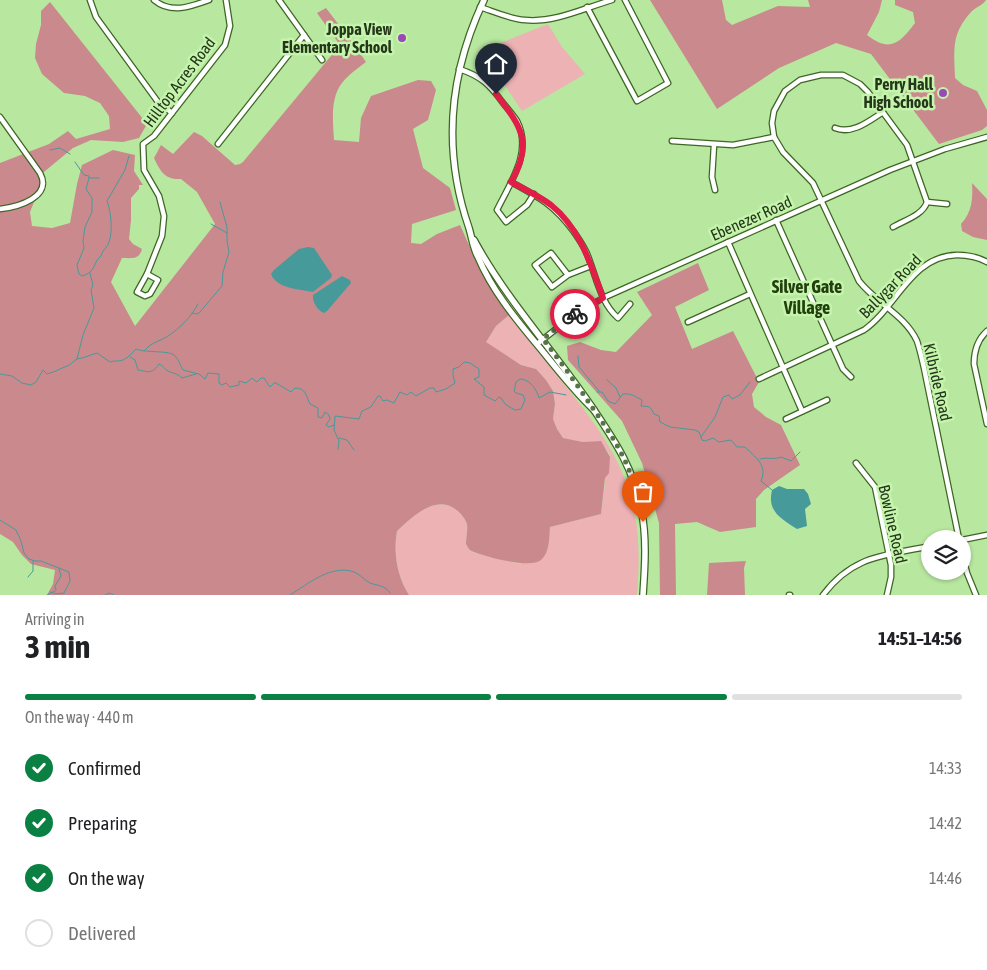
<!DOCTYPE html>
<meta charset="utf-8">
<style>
:root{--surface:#fff;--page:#f2f2f2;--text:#202124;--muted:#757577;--line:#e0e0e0;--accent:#0b8043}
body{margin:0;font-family:"Asap Condensed",sans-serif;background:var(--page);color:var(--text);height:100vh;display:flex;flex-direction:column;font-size:19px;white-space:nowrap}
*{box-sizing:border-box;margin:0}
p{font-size:16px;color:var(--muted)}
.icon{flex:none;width:28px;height:28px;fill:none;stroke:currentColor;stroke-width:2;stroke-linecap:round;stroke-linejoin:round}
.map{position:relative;height:595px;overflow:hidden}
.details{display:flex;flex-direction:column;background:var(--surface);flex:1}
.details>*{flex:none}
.controls{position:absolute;left:921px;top:530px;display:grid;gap:10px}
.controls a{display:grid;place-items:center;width:50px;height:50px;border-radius:50%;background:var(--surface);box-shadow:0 1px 4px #0004;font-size:25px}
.pin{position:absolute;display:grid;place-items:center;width:42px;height:42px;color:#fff;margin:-51px -21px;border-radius:50% 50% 50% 0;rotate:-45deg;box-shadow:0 0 5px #0007}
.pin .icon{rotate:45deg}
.courier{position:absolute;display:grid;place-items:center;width:50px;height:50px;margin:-25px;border:4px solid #e11d48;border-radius:50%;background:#fff;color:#222;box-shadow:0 1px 6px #0007}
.summary em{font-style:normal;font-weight:700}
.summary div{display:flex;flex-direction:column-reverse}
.summary{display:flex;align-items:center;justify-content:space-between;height:85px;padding:0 25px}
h1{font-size:32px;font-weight:700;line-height:38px}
.bar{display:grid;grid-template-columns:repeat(4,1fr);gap:8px 5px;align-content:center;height:60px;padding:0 25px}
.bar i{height:6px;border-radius:4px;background:var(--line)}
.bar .current{background:var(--accent)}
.bar p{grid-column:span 4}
ol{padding:0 25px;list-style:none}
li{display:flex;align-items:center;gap:15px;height:55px}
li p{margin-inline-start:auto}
li .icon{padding:5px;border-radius:50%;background:var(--accent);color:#fff;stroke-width:4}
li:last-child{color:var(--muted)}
li i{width:28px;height:28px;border:2px solid var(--line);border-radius:50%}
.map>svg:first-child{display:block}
.green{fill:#ecb2b4}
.forest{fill:#ca898d}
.water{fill:#479a9a}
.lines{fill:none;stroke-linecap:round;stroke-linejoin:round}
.stream{stroke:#479a9a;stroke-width:1}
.minor-casing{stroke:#3d6624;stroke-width:7}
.major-casing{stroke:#3d6624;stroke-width:8}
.minor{stroke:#fff;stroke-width:4.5}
.major{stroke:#fff;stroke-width:5.5}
.done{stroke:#58754a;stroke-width:5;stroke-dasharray:0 9}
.route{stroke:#e11d48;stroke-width:6}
.poi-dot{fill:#9a49b9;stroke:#c5f4ac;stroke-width:2}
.labels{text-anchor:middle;stroke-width:5;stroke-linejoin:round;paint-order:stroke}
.poi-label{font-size:16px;font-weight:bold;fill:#25371b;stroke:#c5f4ac;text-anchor:end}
.street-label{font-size:16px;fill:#25371b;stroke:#c5f4ac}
.neighbourhood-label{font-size:18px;font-weight:bold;fill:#22400d;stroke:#c5f4ac}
</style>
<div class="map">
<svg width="987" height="595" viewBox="0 0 987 595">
<rect width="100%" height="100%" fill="#b8e7a0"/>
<g class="green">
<path d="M548 24 562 47 585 74 522 111 492 66 480 59 478 52Z"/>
<path d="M509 315C527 338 546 361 564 384 596 424 626 463 635 515 640 542 639 568 637 595H409C397 578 393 551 397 531 411 518 435 494 455 509 460 512 465 518 467 524 468 530 466 538 466 544L472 552 520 564 548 544 550 527 601 514 605 483C604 474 611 465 610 457 609 452 603 446 600 441L583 442 563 438 557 429 553 419 555 404 553 391 546 380 536 369 521 365 485 342 496 326Z"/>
</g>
<g class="forest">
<path d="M650 0H722L726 20 732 25 778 6 810 7 808 0H882L879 12 867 35C890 53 900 43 915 23L913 12 895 5V0H986C983 5 976 7 971 12 951 34 954 50 955 78L963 85 977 91 987 110V126L982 130 939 144 871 54 836 43 779 68 717 109Z"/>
<path d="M50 2 147 124 139 138 123 142 91 140 73 148 39 176 40 187 30 212 32 226 52 228 70 223 77 184 82 165 113 150 135 155 134 171 143 185H139V189L131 198V220L129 239 133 244 142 249C139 260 132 258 122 258L111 282 135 326 215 224 197 192 181 179C165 180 160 171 154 158L161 145 173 154 194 132 202 136 235 165 240 164 243 162 340 45 317 13 326 8 355 46 366 62C358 68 348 75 342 83 330 98 333 122 334 140L359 142 361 118 371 96 418 80 431 81 436 90 428 120 413 129 423 168 450 188 456 210 412 224 411 243 421 244 437 234 460 225 481 272 509 315 496 326 486 342 521 365 536 369 546 380 553 391 555 404 553 419 557 429 563 438 583 442 601 441 610 457 609 473 605 478 601 514 550 527C549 537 550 552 541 560 530 569 487 557 474 552 470 551 468 548 466 544 466 538 468 530 467 524 465 518 460 512 455 509 435 494 411 518 397 531 393 552 397 577 409 595H47L53 584 55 570 31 564 22 555 13 542 0 534V163L49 144 68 131 76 139 110 129 109 116 100 103 85 96 64 93 42 74 35 58 36 44 41 25V11Z"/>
<path d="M972 183 987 199V240L973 237 962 231 961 224C972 212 973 199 972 183Z"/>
<path d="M698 263 709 290 675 307 692 349 733 331 759 382 752 394 754 407 766 417 781 425 800 465 764 490 756 499V527L720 532 697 522 675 524 676 595H660L659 523 642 463 622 421 568 360 567 346 580 342 601 350 616 352 652 315 637 292Z"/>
<path d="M746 561 744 568 745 595H707L709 563Z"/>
</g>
<g class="water">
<path d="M308 247 314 248 332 275 331 278 313 292C299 289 277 289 271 274L274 270 299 249Z"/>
<path d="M342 276 350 280 351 283 327 311 324 313C318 311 312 302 313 295Z"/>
<path d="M779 486 787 489H804L808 494 811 504 805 509 807 526 797 529C780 518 767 511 772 490Z"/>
</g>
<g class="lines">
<g class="stream">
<path d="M50 150 60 148 70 154"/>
<path d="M75 162 84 175 89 176V178H99"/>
<path d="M89 178 86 189 92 198V212L85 227 83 241 84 248 77 265 79 274 82 276C92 273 93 269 97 260L101 256C103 249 108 247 109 242 113 232 111 211 107 201L125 170 129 156"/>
<path d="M211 224 227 233"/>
<path d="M192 313 197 314 200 312 222 286 223 272 229 252 227 241V227L220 202"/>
<path d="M144 351C153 341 157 343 168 336 179 329 192 316 198 304"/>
<path d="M578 356 579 367 599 391"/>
<path d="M130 357 135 360 138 370C150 372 152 374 159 364 164 366 164 369 168 371 174 374 177 373 182 378L196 374"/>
<path d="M77 359 83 335 94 308 91 290 93 285 90 273"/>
<path d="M0 374 12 376 22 383 31 385 36 382 43 370 47 374C54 372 60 369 67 366 71 365 73 361 77 359 84 358 90 355 97 353L110 362C115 360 118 362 123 360 129 357 132 353 136 349 145 353 171 350 175 356 179 360 180 365 183 370L199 374 205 379 208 373 219 374V383L222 385 226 383 230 387 239 385V381L246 383 252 378 257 382 261 378H264L270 387 274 383H276L291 392 295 388C306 388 306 396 310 404L318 408V417L322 418 325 412 329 415 330 419 326 425 329 427 334 425"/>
<path d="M607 380 616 388 620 397"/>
<path d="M597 392H602L608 401 615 404 623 394C631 393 636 397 642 400L641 406C651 407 649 405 654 414L659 416 660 422 670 427 695 430 699 432 702 440 705 441 713 438 719 442 731 440 737 447H745C755 457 768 465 761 481L772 490"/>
<path d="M701 437 715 417 723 397 729 395 732 399 740 395 750 382"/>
<path d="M339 438 347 440 354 450"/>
<path d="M338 449 339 441 334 430 335 416 359 419 362 411 371 407 378 396H380L383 401 387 400 394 403 400 392 407 395 411 392 416 396 430 388H434L436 392 446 389 455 383 453 375V369L459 367 464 362 470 363 479 369V377L474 379 484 387V395L495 401 499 397 501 398 506 405 515 410 521 409 525 400 523 395 516 393 514 391 516 382 520 379C530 379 537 390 539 398L550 392 566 395"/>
<path d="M760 459C767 457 774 460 781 457L791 461 800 452"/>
<path d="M0 520 16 530 21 541 24 553 29 559 35 561H41L69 572 70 581 64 593"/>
<path d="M28 577 33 571V561"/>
<path d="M56 590 55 586 61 576 59 569"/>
<path d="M50 592 57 594 64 593"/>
<path d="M47 595 55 591"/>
<path d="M105 595 109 593 114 595"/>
<path d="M290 595C308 584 331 564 354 572 360 574 364 580 370 583 378 586 385 585 390 593"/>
</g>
<defs>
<g id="minor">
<path d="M90 0 96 17 158 102 172 113"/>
<path d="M154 0C171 14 190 7 209 0"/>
<path d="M279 0 322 60"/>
<path d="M480 7C495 12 510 19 525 20 555 23 584 8 612 0"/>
<path d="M587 7 637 101 668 83 625 0"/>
<path d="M459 69C481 76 490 85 503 103 508 109 513 115 517 121 533 152 510 183 497 210L506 222 527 205 534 194"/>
<path d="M0 117 40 173C53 197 18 207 0 209"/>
<path d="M835 128C852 135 869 121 883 112"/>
<path d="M672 141 733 145 774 137"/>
<path d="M218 144 304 35"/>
<path d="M714 145 712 177 715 190"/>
<path d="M511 182C539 197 554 205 574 232 580 241 586 249 589 259 597 280 601 303 618 318L630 304"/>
<path d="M927 202 947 204"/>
<path d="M776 220 843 369 851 377"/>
<path d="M893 227C905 220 923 215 927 202L907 145 868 92 860 84 843 75H821L800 80 785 91 774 111 772 123 774 137 783 152 813 183 859 281C876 303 905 315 917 341 920 350 922 359 924 368L959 539"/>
<path d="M728 242 802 411"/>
<path d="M147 274 162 236 164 216 159 196 144 170 143 144 154 136 225 45 230 26 226 0"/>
<path d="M147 274 158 280 150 294 145 296 137 292Z"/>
<path d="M568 275 551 253 535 265 552 287 568 275 591 266"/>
<path d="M688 322 750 294"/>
<path d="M987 331C977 340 974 351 974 364L987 424"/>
<path d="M537 344 574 315 603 298 890 170 945 149 987 137"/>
<path d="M759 379 864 330C897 307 911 256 957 255 968 255 978 257 987 262"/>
<path d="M786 419 827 400"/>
<path d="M856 463 875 487 891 565V577L887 595"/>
<path d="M962 540 987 535"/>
<path d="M962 554 967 573 976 595"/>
<path d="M789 595H790"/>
<path d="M823 595C853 555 884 556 930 546"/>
</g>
<g id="major">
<path d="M484 0C449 74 442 150 469 228 472 238 473 248 478 257 493 293 520 324 544 353 560 373 576 393 594 410"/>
<path d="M474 240C507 301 555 352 594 410 616 443 633 468 641 508 647 537 645 566 643 595"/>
</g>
</defs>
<use href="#minor" class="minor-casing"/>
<use href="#major" class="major-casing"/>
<use href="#minor" class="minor"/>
<use href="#major" class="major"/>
</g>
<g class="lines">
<path class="done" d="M575 314 543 339C561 362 578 386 594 410 621 448 636 476 643 522"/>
<path class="route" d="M496 94C521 126 534 143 511 182 524 189 539 196 551 205 580 228 591 265 603 298L575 314"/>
</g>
<g class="poi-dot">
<circle cx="402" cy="38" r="5"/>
<circle cx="943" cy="93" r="5"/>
</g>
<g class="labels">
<g class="poi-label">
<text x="392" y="35">Joppa View<tspan x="392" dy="18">Elementary School</tspan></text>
<text x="933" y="90">Perry Hall<tspan x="933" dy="18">High School</tspan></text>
</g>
<g class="street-label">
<text transform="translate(179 82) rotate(-53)" y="6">Hilltop Acres Road</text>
<text transform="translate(751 218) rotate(-24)" y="6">Ebenezer Road</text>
<text transform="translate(890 286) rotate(-46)" y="6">Ballygar Road</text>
<text transform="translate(938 382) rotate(77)" y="6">Kilbride Road</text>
<text transform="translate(893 524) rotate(77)" y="6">Bowline Road</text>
</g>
<g class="neighbourhood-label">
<text x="807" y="293">Silver Gate<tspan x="807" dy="21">Village</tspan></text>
</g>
</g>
</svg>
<div class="controls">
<a><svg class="icon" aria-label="layers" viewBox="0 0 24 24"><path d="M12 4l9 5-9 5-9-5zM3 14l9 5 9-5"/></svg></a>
</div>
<div class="pin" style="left:643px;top:522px;background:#ea580c"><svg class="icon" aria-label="bag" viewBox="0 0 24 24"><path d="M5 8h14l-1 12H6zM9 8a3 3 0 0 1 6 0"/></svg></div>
<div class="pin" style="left:496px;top:94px;background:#1f2937"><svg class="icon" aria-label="home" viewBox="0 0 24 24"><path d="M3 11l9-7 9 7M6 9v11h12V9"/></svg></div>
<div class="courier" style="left:575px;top:314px"><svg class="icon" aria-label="bike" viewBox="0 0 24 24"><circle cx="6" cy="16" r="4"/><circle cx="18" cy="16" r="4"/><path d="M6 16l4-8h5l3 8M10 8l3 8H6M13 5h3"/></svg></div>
</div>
<section class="details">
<div class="summary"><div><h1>3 min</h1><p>Arriving in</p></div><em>14:51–14:56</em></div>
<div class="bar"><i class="current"></i><i class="current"></i><i class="current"></i><i></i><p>On the way · 440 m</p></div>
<ol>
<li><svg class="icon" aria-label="check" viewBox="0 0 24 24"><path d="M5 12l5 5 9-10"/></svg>Confirmed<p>14:33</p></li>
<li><svg class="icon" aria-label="check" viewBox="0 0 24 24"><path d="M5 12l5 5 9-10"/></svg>Preparing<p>14:42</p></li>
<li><svg class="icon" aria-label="check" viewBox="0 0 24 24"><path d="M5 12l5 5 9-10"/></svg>On the way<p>14:46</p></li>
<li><i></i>Delivered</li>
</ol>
</section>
